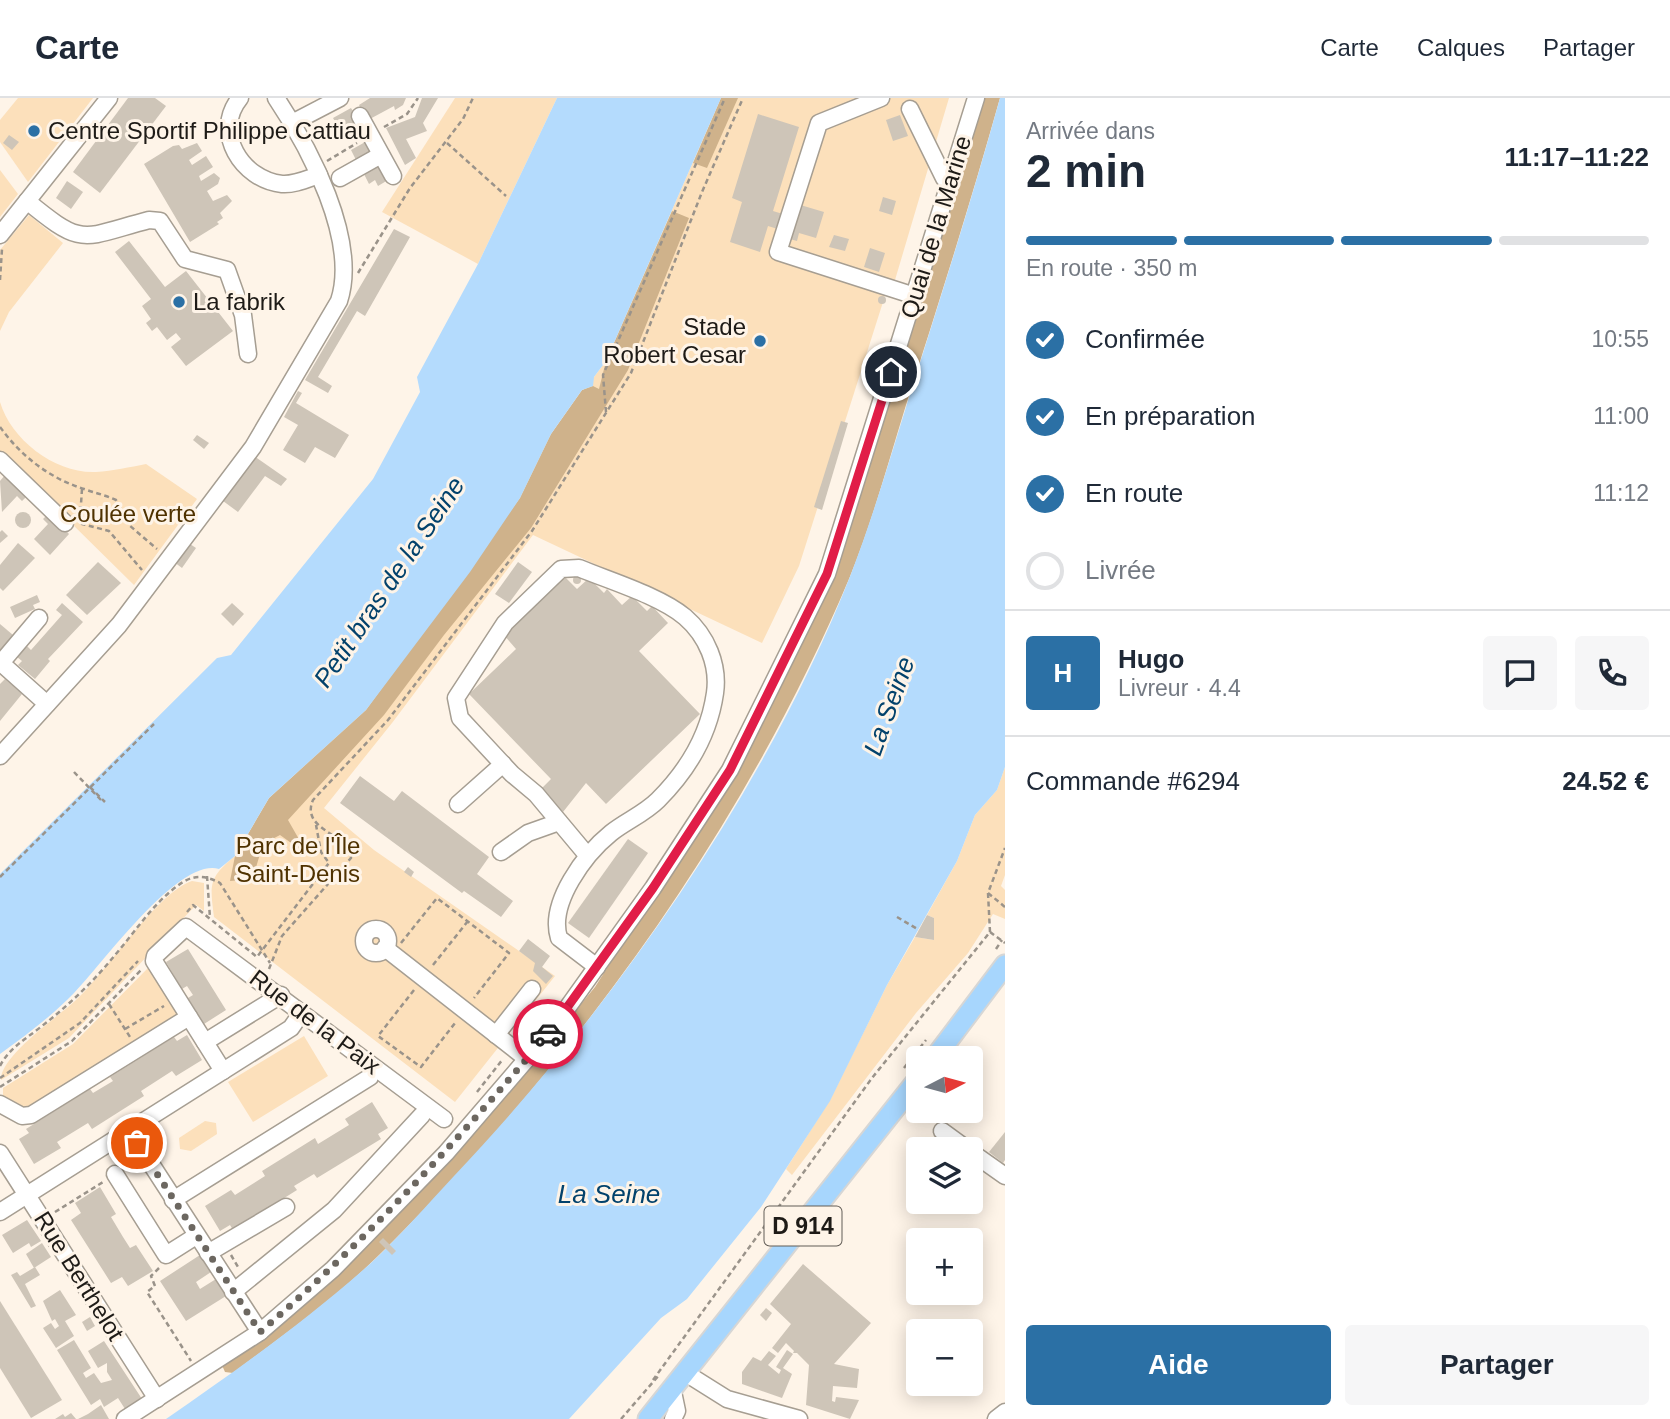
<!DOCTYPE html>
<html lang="fr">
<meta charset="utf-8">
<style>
:root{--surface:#fff;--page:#f6f6f7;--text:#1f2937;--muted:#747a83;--line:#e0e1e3;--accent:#2b70a5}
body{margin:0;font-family:Arial,sans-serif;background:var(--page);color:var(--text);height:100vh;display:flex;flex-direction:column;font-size:26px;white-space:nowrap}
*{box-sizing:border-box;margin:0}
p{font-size:23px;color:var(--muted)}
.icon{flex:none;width:38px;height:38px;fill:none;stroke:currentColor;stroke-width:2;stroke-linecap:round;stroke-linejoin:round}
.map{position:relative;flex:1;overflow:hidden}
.drawer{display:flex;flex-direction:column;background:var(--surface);width:665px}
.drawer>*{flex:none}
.needle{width:46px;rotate:84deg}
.tools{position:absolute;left:906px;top:948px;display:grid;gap:14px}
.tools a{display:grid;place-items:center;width:77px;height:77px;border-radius:7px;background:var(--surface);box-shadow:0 4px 18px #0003;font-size:35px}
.pin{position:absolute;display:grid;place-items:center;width:60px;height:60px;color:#fff;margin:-30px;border:4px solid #fff;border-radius:50%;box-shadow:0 2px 7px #0007}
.courier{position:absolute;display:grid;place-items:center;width:70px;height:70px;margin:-35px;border:5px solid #e11d48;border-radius:50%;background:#fff;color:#222;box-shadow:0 2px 9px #0007}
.overview em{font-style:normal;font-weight:700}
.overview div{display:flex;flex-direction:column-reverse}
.overview{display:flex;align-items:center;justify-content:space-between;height:119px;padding:0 21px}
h1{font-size:46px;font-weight:700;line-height:52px}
.bar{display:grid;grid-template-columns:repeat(4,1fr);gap:10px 7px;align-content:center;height:84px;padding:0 21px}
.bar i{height:9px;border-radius:5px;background:var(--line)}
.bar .current{background:var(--accent)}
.bar p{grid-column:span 4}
.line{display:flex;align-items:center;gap:18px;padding:0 21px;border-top:2px solid var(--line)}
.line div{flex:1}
.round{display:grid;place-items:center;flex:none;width:74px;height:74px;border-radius:7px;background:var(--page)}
ol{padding:0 21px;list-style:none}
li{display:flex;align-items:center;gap:21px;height:77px}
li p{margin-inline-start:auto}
li .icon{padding:7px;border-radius:50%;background:var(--accent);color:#fff;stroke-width:4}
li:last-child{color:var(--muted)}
li i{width:38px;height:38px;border:4px solid var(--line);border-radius:50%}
.action{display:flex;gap:14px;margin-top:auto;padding:14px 21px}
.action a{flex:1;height:80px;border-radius:7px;background:var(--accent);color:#fff;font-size:28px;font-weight:700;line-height:80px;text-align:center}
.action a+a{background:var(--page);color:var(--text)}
header{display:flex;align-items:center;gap:42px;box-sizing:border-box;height:98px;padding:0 35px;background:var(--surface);border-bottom:2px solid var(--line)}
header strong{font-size:33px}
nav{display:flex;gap:38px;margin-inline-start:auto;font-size:24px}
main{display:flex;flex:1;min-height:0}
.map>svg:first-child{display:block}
.green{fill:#fce0bb}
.forest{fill:#cfb28b}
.water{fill:#b4dbfd}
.building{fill:#cec5b8}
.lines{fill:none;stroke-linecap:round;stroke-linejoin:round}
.minor-casing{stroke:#a69e92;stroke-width:19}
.major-casing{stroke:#d6d6d5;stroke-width:23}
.path{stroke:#9a938a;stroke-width:2.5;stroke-dasharray:5 3.5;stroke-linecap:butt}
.minor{stroke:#fff;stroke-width:16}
.major{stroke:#a7d6fd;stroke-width:19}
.path-bridge{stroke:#9a938a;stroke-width:2.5;stroke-dasharray:5 3.5;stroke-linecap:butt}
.done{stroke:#6c6760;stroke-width:7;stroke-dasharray:0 12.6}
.route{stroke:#e11d48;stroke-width:9}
.poi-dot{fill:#2b70a5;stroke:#fef4e8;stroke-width:2.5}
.labels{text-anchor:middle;stroke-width:6;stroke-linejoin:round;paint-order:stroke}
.shield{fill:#fef4e8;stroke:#615c56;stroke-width:2}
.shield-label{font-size:23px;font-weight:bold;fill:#1e1b17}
.poi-label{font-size:24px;fill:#1e1b17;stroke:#fef4e8;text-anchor:start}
.street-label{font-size:24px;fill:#1e1b17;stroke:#fef4e8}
.park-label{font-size:24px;fill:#4f3200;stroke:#fef4e8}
.water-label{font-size:26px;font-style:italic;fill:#02426c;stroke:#fef4e8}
</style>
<header>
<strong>Carte</strong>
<nav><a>Carte</a><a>Calques</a><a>Partager</a></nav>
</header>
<main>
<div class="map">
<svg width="1005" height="1321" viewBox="0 0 1005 1321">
<rect width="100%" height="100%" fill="#fef4e8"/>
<g class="green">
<path d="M18 0H93L28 84 0 44V22Z"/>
<path d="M455 0H557L478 166 382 114Z"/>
<path d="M721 0H949L895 182H890L799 468 762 545 533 437 392 625 324 710 374 752 555 878 455 1004 214 819C210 787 208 780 235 758L606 263Z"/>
<path d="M0 72 18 96 0 119Z"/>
<path d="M29 117 63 145 9 214 0 233V152Z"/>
<path d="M0 304C11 342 56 376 96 374 113 373 130 369 146 366L197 401 134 487 0 355Z"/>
<path d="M1005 669V777L1001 788 1005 792V821L993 816 968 855 916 915 792 1077 786 1071 830 1002 887 887 915 839 934 842V820L927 817 957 763 975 717 997 692Z"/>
<path d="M192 783 204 785V813L196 807 69 940 1 982C0 958 59 918 76 902 107 874 156 795 192 783Z"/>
<path d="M148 870 176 913V920L27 1014 3 1000V990L73 946Z"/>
<path d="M304 938 328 978 253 1024 228 984Z"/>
<path d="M205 1023 216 1025 217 1036 191 1053 180 1051 179 1040Z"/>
</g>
<g class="forest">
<path d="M721 0H738L707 70 693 65Z"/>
<path d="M982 0H1000C971 103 939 205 906 307 888 365 872 425 849 481 741 736 573 967 376 1160 332 1203 281 1239 233 1275L225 1274 221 1265 267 1232 531 967 595 889 763 624 884 315Z"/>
<path d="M672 113 689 120 628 272 531 430 444 537 384 617 288 722 308 757 280 737 263 746 254 776 243 782 230 783 235 758 269 700 366 612 520 400 551 336 582 292 593 288 599 291 606 263Z"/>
</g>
<g class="water">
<path d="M557 0H721L606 263 594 279 593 288 582 292 551 336 520 400 470 474 366 612 269 700 235 758 219 771C178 759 103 866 74 895 52 918 26 937 0 956V776L217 560 231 557 373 381 420 294 417 279 478 166Z"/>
<path d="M1000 0H1005V669L997 692 975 717 957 763 887 887 830 1003 761 1109 687 1201 661 1220 569 1321H166C237 1272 306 1223 371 1165 400 1138 427 1107 454 1078 612 911 767 691 851 476 874 416 892 354 911 293 942 195 973 98 1000 0Z"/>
</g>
<g class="building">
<path d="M128 0H155L166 8 100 95 73 74Z"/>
<path d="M370 0H406L403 7 395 12 394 8 342 36 333 20 351 10 354 15 361 11 359 7Z"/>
<path d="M422 0H438L423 25 427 33 406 41 416 60 405 67 386 30 415 19Z"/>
<path d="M758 16 799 29 773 113 786 117 781 132 768 128 760 154 730 144 742 104 732 100Z"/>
<path d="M900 17 908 38 893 43 886 22Z"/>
<path d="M9 37 19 44 12 52 3 45Z"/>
<path d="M367 43 373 53 356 62 351 52Z"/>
<path d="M197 45 202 53 189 62 192 67 206 58 213 69 199 78 201 83 214 75 220 80 218 86 207 93 213 103 227 97 232 103 220 115 223 120 217 124 219 126 190 144 144 66 173 48 179 47 182 51Z"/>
<path d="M379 65 388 82 378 88 375 82 369 86 363 74Z"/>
<path d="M67 83 83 94 71 111 56 100Z"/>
<path d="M883 99 896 103 892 117 879 113Z"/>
<path d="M797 106 824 114 816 140 799 135 797 143 786 140Z"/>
<path d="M394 131 410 139 365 218 357 213 318 279 332 288 328 295 305 282Z"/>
<path d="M834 137 849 141 845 153 829 149Z"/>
<path d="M129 143 165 189 186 173 233 233 186 268 171 249 181 241 176 235 167 242 157 229 152 233 146 225 151 221 142 208 151 201 115 154Z"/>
<path d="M870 150 885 155 879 174 864 169Z"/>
<circle cx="882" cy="202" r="4"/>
<path d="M298 293 302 295 296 305 349 337 335 360 315 349 305 365 283 352 298 327 284 319Z"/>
<path d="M841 323 848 325 822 412 814 409Z"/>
<path d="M197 337 209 345 204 351 193 342Z"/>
<path d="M251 356 287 381 281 388 265 378 238 414 219 400Z"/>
<path d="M5 377 28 397 22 403 17 398 2 414 0 383Z"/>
<circle cx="23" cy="422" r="8"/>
<path d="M49 415 69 436 50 457 34 441 48 426 43 421Z"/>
<path d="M2 432 8 438 0 445V434Z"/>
<path d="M187 444 196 450 182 470 174 464Z"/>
<path d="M18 445 35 460 3 493 0 490V467Z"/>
<path d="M98 464 121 485 87 517 66 497Z"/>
<path d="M518 464 532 474 509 505 495 496Z"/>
<path d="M563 477 577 491 589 480 604 495 607 491 622 507 632 498 647 513 652 508 668 525 639 553 700 616 606 706 586 685 563 714 541 691 551 681 469 596 516 551 503 536Z"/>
<circle cx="577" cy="482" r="4"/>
<path d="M37 497 40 504 33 507 35 511 15 520 10 509Z"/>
<path d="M62 505 83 524 48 561 50 563 35 581 18 567 22 563 17 559 26 547 31 552 62 517 56 512Z"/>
<path d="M232 505 244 516 233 528 221 516Z"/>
<path d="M0 526 13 537 0 552Z"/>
<path d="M5 581 22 596 0 623V586Z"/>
<path d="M360 678 394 703 402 693 489 759 477 776 513 803 501 819 464 793 462 795 340 705Z"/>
<path d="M628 741 648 755 589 840 568 825Z"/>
<path d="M408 769 414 774 411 779 404 774Z"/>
<path d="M927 817 934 820V842L915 839Z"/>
<path d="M528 841 550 858 542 869 553 878 546 886 533 873 535 865 519 853Z"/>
<path d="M188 851 226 912 204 926 188 900 193 897 187 888 182 891 166 864Z"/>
<path d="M187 937 202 962 176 978 172 973 141 993 144 998 92 1031 88 1025 57 1044 61 1050 34 1066 19 1041 29 1035 26 1031 90 991 93 995 113 983 110 979 174 939 177 943Z"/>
<path d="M372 1004 388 1030 378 1036 381 1041 317 1080 314 1076 294 1088 297 1092 233 1132 230 1127 220 1133 205 1108 231 1092 235 1097 265 1078 262 1073 315 1040 318 1046 349 1027 345 1021Z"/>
<path d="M1005 1034V1062L1003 1065 989 1054Z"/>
<path d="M100 1089 116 1116 111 1119 123 1139 130 1150 136 1147 153 1173 128 1188 122 1179 111 1185 71 1122 81 1115 75 1105Z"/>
<path d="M27 1122 41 1143 31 1149 29 1145 13 1155 2 1137Z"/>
<path d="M383 1140 396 1153 392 1157 379 1144Z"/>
<path d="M42 1145 51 1159 34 1170 26 1156Z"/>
<path d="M200 1157 211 1174 196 1184 200 1191 216 1181 226 1198 186 1223 160 1183Z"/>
<path d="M803 1166 871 1225 834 1266 859 1271 857 1290 833 1288 832 1303 835 1304 836 1299 859 1302 850 1321 806 1307 809 1267 797 1255H793L794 1253 786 1245 778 1255 772 1250 791 1226 770 1206Z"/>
<path d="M35 1169 40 1177 25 1186 36 1208 31 1210 11 1177 17 1174 20 1178Z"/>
<path d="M60 1192 76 1217 65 1223 74 1238 56 1250 43 1230 51 1225 55 1231 59 1228 55 1221 52 1223 43 1203Z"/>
<path d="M0 1203 62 1302 31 1320 0 1270Z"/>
<path d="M766 1210 772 1215 766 1223 760 1217Z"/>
<path d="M90 1219 95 1228 87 1233 82 1224Z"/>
<path d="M74 1242 91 1270 83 1275 86 1280 94 1275 101 1285 112 1282 107 1274V1265L98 1270 88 1253 104 1243 142 1301 125 1311 118 1300 104 1309 100 1301 91 1307 57 1252Z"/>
<path d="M787 1252 793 1256 783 1270 792 1276 782 1300 742 1286V1274L753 1259 761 1263 769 1253 776 1258 768 1267 779 1276 781 1272 776 1269Z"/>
<path d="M101 1307 109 1321H78L88 1316Z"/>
<path d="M71 1315 76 1321H55L63 1316 65 1319Z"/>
</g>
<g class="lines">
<defs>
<g id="minor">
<path d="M240 0C212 34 242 82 282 86 294 87 307 81 319 77"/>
<path d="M881 0 819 25 778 154 915 198"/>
<path d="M910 11 944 80 951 85"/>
<path d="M360 18 393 78"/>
<path d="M292 25 340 0"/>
<path d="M340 80 381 57"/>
<path d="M27 103C84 150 81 140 149 122L160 123 185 161 227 172 243 217 248 256"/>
<path d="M0 137 109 0"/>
<path d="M0 362 65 425"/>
<path d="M1 565 47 606"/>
<path d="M0 566 39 520"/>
<path d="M0 658 119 527 253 349 339 203C359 142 309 49 276 0"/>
<path d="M458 706 503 666"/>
<path d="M501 754 528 735 559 724"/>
<path d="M587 757 536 696 512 676 460 620 456 600 505 525 561 471 579 470C610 483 660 498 685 519 707 538 719 567 715 595 709 637 688 672 658 702 644 716 626 723 611 735 585 756 548 805 559 840L597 869"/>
<circle cx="376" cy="843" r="12"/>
<path d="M385 850 527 961"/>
<path d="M496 937 532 891"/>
<path d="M205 944 281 897"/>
<path d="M223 973 154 863 155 858 186 829 444 1021"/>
<path d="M0 1006 22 1018 31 1017 189 919"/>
<path d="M129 1032 260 1234"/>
<path d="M942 1033 968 1052"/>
<path d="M971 1054 1005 1078"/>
<path d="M0 1055 157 1301"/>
<path d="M115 1076 166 1157 196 1138"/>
<path d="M173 1102 370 979"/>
<path d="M0 1114 291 930 300 917"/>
<path d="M208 1155 286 1109"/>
<path d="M233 1194 334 1112 422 1017"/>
<path d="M684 1274 727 1301 799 1321"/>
<path d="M672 1289 677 1313 673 1321"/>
<path d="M125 1321 260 1234 333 1171 446 1055 550 934 653 790 730 672 827 476 976 0"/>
<path d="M996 1321 1005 1314"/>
</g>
<g id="major">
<path d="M934 961 1005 867"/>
<path d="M648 1321 919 980"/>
</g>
</defs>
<use href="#minor" class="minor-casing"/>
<use href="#major" class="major-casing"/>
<g class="path">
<path d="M384 29 407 16 418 0"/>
<path d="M447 45 506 98"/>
<path d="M327 63 357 45"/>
<path d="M358 175 410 90 463 21 473 0"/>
<path d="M0 182 2 151"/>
<path d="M606 314 603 277 725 0"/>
<path d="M0 329C21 358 49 380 84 391 95 395 105 397 116 402L129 427 157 451"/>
<path d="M82 391 80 421 82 426 109 433 142 472"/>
<path d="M90 689 105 704"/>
<path d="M207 778 210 820"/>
<path d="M0 779 154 626"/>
<path d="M988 795 1005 809"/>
<path d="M187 814 193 807 257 859 329 765 321 754 316 727"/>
<path d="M897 819 919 832"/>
<path d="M990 834 988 795 1005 750"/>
<path d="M990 834 1005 845"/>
<path d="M401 845 437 800 509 855 474 900"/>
<path d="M996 851 1002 842"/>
<path d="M433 867 468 823"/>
<path d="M269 871 282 838 351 760C348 735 300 732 313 702L388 622 532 433 631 275 702 94 743 0"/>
<path d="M414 892 378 938 421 969 455 925"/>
<path d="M109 906 130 939"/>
<path d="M125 931 164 908"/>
<path d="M0 968C9 950 26 941 42 928 69 907 94 883 115 857 135 834 152 807 176 789 191 777 203 776 220 785L270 865"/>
<path d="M904 970 926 942"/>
<path d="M0 980 80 925 138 863"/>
<path d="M0 989 72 943 142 871"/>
<path d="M477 994 503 961"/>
<path d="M55 1114 103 1084"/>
<path d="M231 1157 238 1169"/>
<path d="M159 1170 151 1178 155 1188 147 1194 191 1263"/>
<path d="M653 1282 872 980 990 834"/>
<path d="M621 1321 660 1276"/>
</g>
<use href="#minor" class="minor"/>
<use href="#major" class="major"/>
<path class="path-bridge" d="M74 674 101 702"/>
</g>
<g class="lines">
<path class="done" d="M137 1045 260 1234C367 1142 457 1043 548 936"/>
<path class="route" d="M548 936 653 790 730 672 827 476 891 274"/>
</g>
<g class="poi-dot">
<circle cx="34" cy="33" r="7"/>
<circle cx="179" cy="204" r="7"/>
<circle cx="760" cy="243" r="7"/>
</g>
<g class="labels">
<rect class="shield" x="764.5" y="1108.5" width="77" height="39" rx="5"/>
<g class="shield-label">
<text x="803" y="1136">D 914</text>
</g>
<g class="poi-label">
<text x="48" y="41">Centre Sportif Philippe Cattiau</text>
<text x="193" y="212">La fabrik</text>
<text x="746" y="237" text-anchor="end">Stade<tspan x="746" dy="28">Robert Cesar</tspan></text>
</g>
<g class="street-label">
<text transform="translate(936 129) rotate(-73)" y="8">Quai de la Marine</text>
<text transform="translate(315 924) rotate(37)" y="8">Rue de la Paix</text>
<text transform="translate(79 1178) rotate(58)" y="8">Rue Berthelot</text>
</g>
<g class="park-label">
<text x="128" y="424">Coulée verte</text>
<text x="298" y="756">Parc de l'Île<tspan x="298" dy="28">Saint-Denis</tspan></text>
</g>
<g class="water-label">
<text transform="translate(389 484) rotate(-56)" y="9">Petit bras de la Seine</text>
<text transform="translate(889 608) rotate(-70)" y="9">La Seine</text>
<text x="609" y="1105">La Seine</text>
</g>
</g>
</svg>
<div class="tools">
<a><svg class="needle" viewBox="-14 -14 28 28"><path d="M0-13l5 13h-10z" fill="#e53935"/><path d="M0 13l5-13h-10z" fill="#747a83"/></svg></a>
<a><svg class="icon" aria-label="layers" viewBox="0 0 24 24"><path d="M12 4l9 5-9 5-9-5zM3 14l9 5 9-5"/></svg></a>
<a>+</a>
<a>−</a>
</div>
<div class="pin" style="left:137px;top:1045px;background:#ea580c"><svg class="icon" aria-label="bag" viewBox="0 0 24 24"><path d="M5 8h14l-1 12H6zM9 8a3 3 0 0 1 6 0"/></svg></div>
<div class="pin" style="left:891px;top:274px;background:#1f2937"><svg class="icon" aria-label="home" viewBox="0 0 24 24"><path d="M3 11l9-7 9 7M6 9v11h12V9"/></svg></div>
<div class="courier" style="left:548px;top:936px"><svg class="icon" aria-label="car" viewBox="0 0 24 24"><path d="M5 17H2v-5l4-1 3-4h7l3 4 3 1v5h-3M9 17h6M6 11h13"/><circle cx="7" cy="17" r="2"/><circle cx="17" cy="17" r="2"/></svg></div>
</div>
<section class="drawer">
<div class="overview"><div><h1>2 min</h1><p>Arrivée dans</p></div><em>11:17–11:22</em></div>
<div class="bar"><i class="current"></i><i class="current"></i><i class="current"></i><i></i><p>En route · 350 m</p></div>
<ol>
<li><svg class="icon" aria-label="check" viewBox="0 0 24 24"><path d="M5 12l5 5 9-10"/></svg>Confirmée<p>10:55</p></li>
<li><svg class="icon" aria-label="check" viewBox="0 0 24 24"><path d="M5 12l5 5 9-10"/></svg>En préparation<p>11:00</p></li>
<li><svg class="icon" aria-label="check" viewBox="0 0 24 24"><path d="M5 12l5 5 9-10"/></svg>En route<p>11:12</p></li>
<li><i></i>Livrée</li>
</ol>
<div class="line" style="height:126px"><b class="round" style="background:var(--accent);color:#fff">H</b><div><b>Hugo</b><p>Livreur · 4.4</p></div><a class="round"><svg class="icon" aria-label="chat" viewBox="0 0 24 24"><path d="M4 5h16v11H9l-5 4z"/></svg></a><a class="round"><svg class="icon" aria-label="phone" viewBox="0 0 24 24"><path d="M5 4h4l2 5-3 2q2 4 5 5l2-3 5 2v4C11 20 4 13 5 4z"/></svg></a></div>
<div class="line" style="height:91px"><div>Commande #6294</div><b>24.52 €</b></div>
<div class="action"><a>Aide</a><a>Partager</a></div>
</section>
</main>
